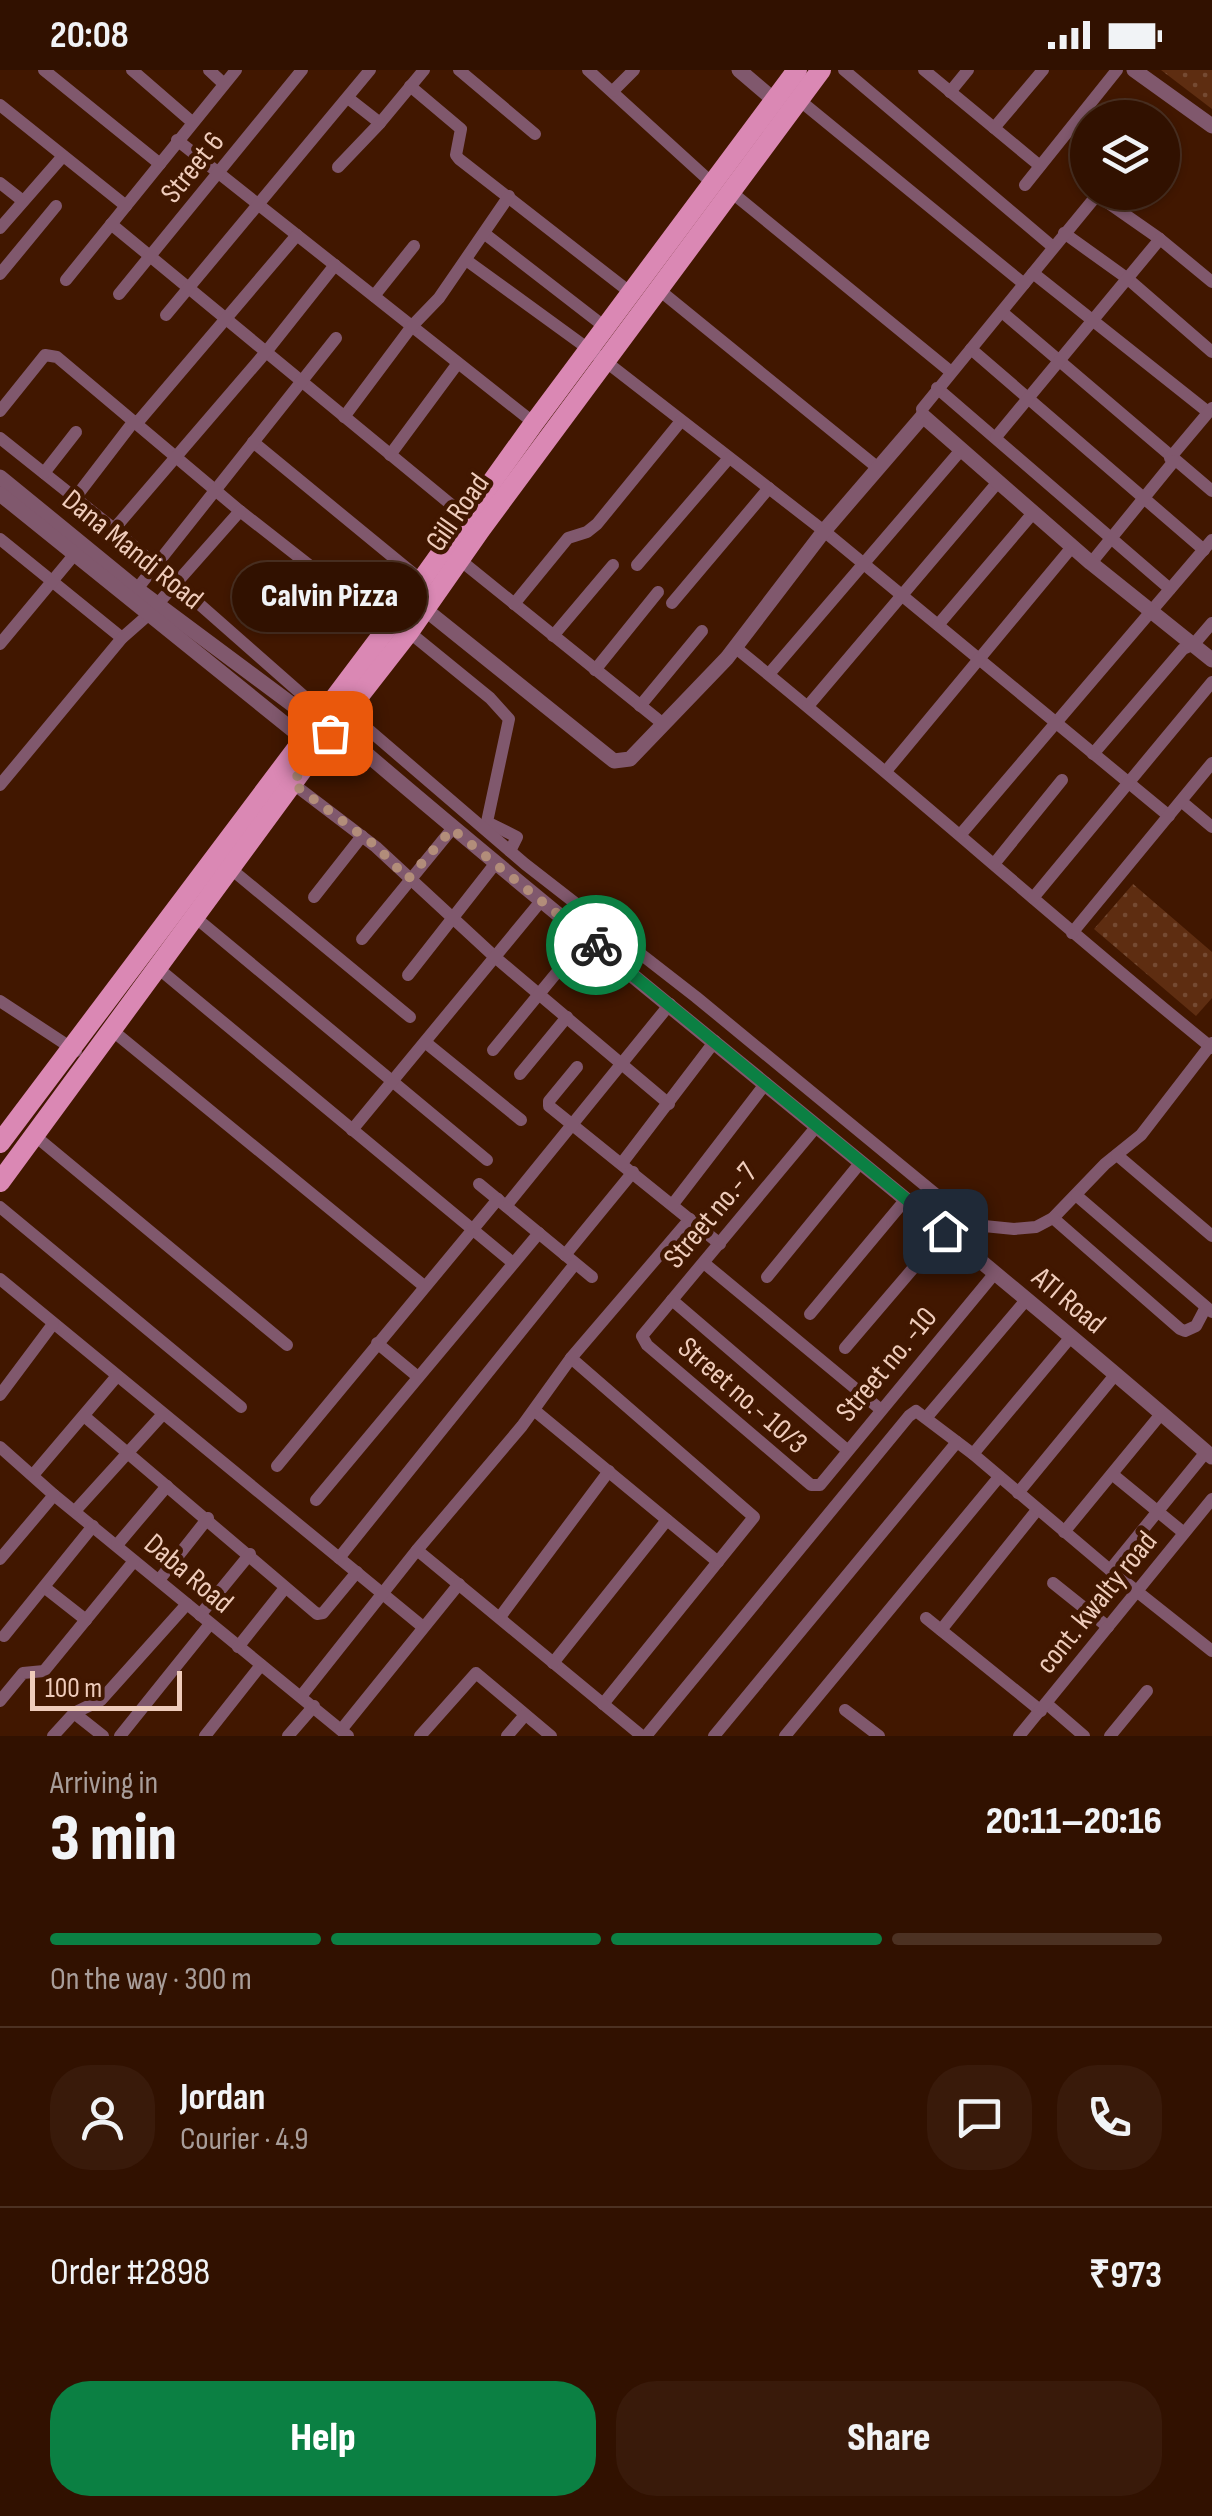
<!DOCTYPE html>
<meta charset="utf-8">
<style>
:root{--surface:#311100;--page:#391a0a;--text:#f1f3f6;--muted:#a89d99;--line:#4c3122;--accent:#0b8043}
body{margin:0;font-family:"Sofia Sans Condensed",sans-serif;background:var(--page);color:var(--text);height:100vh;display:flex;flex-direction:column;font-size:38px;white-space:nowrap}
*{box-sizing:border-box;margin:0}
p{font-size:32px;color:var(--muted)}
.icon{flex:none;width:55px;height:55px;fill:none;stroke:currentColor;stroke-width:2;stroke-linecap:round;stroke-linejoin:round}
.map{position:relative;height:1666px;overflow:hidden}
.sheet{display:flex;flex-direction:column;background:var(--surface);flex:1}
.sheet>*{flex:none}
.tools{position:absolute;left:1070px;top:30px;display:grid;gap:20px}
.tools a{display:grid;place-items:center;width:110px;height:110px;border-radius:50%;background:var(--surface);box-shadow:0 2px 8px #0004,0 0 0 2px var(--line);font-size:50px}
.scale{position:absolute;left:30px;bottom:25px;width:152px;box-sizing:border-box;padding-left:10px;border:5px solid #efccbb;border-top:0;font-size:28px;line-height:35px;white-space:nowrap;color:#efccbb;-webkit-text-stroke:8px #411700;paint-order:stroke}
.pin{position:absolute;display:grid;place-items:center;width:85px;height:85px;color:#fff;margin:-42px;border-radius:20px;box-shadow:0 5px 15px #0006}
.courier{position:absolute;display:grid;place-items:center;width:100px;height:100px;margin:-50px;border:8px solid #0b8043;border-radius:50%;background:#fff;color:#222;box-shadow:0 2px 12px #0007}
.bubble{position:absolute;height:70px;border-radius:35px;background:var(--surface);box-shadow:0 2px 8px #0004,0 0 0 2px var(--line);font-size:32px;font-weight:800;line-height:70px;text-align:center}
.headline em{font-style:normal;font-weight:800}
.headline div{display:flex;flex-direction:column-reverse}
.headline{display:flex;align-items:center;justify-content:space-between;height:170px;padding:0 50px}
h1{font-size:65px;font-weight:800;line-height:75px}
.bar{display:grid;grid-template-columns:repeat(4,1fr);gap:15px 10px;align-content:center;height:120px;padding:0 50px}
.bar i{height:12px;border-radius:8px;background:var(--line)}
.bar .on{background:var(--accent)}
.bar p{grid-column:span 4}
.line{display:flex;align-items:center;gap:25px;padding:0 50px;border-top:2px solid var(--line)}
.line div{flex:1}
.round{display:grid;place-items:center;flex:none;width:105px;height:105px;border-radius:40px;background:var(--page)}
.action{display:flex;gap:20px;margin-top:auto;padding:20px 50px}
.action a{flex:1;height:115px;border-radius:40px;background:var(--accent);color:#fff;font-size:40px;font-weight:800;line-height:115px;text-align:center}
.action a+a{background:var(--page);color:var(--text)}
.status{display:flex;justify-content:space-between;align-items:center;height:70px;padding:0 50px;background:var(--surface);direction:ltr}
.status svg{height:28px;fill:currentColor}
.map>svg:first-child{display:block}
.park{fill:url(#park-dots)}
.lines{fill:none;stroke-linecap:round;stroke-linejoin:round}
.minor{stroke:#80586d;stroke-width:12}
.tertiary{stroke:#80586d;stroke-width:15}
.primary{stroke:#da88b4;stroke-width:20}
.done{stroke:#b28d7a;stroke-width:10;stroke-dasharray:0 18}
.route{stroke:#0b8043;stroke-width:12}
.labels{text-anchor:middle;stroke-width:9;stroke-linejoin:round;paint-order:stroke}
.street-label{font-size:30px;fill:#efccbb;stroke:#411700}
</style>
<div class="status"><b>20:08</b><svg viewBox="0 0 49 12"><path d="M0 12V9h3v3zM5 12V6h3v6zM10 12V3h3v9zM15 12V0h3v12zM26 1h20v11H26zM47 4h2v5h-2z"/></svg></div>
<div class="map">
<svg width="1212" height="1666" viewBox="0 0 1212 1666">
<defs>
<pattern id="park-dots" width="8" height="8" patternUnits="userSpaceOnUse" patternTransform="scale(2.5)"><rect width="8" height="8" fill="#5e2d11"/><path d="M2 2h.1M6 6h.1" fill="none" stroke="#754a32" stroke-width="1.8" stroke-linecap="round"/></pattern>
</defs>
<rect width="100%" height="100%" fill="#411700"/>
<g class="park">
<path d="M1161 0H1212V39Z"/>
<path d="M1133 814 1212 882V928L1196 946 1094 859Z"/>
</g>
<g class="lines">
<g class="minor">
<path d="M44 0 160 94"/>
<path d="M132 0 192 52"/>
<path d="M209 0 224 14"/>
<path d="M459 0 535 64"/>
<path d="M588 0 712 113"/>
<path d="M844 0 1053 177"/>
<path d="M924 0 1040 96"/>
<path d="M410 16 461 59 456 85 459 89 631 223"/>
<path d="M613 21 634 0"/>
<path d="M950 22 968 0"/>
<path d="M348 28 380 53 424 0"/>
<path d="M798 29 1024 214"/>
<path d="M0 35 126 136"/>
<path d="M994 58 1043 0"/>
<path d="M177 70 534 353"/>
<path d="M338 97 380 53"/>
<path d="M0 113 23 131"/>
<path d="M1025 115 1117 0"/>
<path d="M730 121 951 302"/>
<path d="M111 154 471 451"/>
<path d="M0 158 63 86"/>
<path d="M1064 163 1128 209 1212 282"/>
<path d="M485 164 605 257"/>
<path d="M466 190 605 291 824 461 1169 746"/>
<path d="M1033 203 1097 125 1160 169 1212 212"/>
<path d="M0 204 56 136"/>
<path d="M66 210 236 0"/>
<path d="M658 219 878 398"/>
<path d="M119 224 302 0"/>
<path d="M374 226 414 176"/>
<path d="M1002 242 1212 421"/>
<path d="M166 245 370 0"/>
<path d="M971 279 1204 480"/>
<path d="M937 318 1170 519"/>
<path d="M0 341 45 285 57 287 240 441 388 557"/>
<path d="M923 346 922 339 1033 203 1208 342"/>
<path d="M344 347 412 256 439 228 509 126"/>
<path d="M996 367 1160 169"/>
<path d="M0 368 114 459"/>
<path d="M253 372 421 510"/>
<path d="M390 385 458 293"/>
<path d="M1170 388 1212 338"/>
<path d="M44 403 76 362"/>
<path d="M75 428 134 351 137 353 297 165"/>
<path d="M0 469 122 568"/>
<path d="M460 490 662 653"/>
<path d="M1091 493 1174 391"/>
<path d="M637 495 729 388"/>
<path d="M137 519 336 268"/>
<path d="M672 533 769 418"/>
<path d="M514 534 568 468 587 462 597 454 681 351"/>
<path d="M938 555 1033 443"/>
<path d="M409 562 490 628 509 649 487 752 517 767 510 781"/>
<path d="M553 566 613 495"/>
<path d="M0 574 74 485"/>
<path d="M736 578C897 708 1051 847 1212 978"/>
<path d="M595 600 658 522"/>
<path d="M769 604 961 380"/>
<path d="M640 636 702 561"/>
<path d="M808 636 998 412"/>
<path d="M348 642 525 794 696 927 961 1145 984 1156 1014 1159 1036 1157 1053 1148 1105 1094 1141 1065 1212 973"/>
<path d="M323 643 114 459 266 282 335 195"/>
<path d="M1093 684 1183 579 1194 574 1212 553"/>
<path d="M887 700 1072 477"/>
<path d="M292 713 376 777 496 888 669 1034"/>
<path d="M0 715 122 568 147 546 240 441"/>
<path d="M1181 731 1212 757"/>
<path d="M961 764 1212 470"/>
<path d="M994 794 1062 710"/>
<path d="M231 799 410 947"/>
<path d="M314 827 362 766"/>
<path d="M1033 828 1212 612"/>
<path d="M196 848 487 1090"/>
<path d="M1072 863 1212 693"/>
<path d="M362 869 452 759"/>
<path d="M159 899 513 1193"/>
<path d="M408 905 495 794"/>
<path d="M0 931 76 981"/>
<path d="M113 961 424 1216"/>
<path d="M425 972 521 1050"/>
<path d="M493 980 586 867"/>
<path d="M577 997 549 1031V1036L720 1174"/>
<path d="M520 1004 567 947"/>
<path d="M817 1056 642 1266 647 1275 811 1415H820L995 1203"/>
<path d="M352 1060 541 831"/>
<path d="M34 1065 287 1275"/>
<path d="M1117 1085 1212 1166"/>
<path d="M622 1093 715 971"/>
<path d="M479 1114 592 1207"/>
<path d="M1077 1126 1212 1242"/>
<path d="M673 1134 766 1013"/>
<path d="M506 1136 670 934"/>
<path d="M0 1137 241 1337"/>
<path d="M1053 1148 1180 1259 1185 1261 1196 1256 1206 1237"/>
<path d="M565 1185 633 1102"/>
<path d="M704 1193 880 1339"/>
<path d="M767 1207 861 1092"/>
<path d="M0 1209 423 1557"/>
<path d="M672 1230 847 1380"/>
<path d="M810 1244 906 1129"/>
<path d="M377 1273 418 1307"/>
<path d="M845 1278 945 1161"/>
<path d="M571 1288 754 1447 603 1634"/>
<path d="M0 1325 53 1254"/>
<path d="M534 1340 718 1492"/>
<path d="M84 1346 317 1544 323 1543 357 1502"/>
<path d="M926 1348 1026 1230"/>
<path d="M0 1377 54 1425 348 1666"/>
<path d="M973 1384 1070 1268"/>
<path d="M277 1396 498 1129"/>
<path d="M1112 1404 1184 1463"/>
<path d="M33 1405 117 1306"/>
<path d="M1018 1423 1115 1305"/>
<path d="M316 1430 539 1163"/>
<path d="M75 1441 163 1344"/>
<path d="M1064 1462 1161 1344"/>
<path d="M117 1475 167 1416"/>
<path d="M417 1480 642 1666"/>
<path d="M339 1488 575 1194"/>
<path d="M0 1489 54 1425"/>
<path d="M1110 1500 1206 1382"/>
<path d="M159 1510 208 1448"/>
<path d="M1053 1513 1108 1557"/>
<path d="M44 1517 86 1550"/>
<path d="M200 1545 250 1484"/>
<path d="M500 1547 609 1401"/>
<path d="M926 1548 1041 1641"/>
<path d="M941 1560 1037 1440"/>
<path d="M4 1566 93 1456"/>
<path d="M238 1577 285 1518"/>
<path d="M553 1593 667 1450"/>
<path d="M302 1625 417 1480 522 1356 571 1288 690 1149"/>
<path d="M0 1631 23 1603 44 1601 134 1491"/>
<path d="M1047 1634 1084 1666"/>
<path d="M845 1640 879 1666"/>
<path d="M74 1643 103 1666"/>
<path d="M341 1660 459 1514"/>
<path d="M53 1666 74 1643 101 1630 187 1534"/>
<path d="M120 1666 210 1554"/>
<path d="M205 1666 261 1595"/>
<path d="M288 1666 314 1636"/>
<path d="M420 1666 476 1603 551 1666"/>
<path d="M507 1666 525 1645"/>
<path d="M646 1666 909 1346 916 1341 973 1384 1110 1500 1212 1581"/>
<path d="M714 1666 957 1372"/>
<path d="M785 1666 999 1407"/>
<path d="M1019 1666 1212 1429"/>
<path d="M1110 1666 1147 1621"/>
</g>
<g class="tertiary">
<path d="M739 0 774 30"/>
<path d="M1134 0 1212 56"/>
<path d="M0 407 137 519 325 659"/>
<path d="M0 424 310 674"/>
<path d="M426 540 614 691 630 689 727 588 824 461 923 346 1091 493 1212 590"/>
<path d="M335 657C624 905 925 1138 1212 1387"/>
</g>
<g class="primary">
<path d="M0 1073 388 557 534 353 797 0"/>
<path d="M0 1112 317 680 409 562 481 459 821 0"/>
</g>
</g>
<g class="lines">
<path class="done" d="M330 663 292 713 376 776 408 809 452 759 596 875"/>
<path class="route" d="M596 875 945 1161"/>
</g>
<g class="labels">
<g class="street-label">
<text transform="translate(192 97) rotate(-51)" y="10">Street 6</text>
<text transform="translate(457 442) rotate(-55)" y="10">Gill Road</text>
<text transform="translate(133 479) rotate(39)" y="10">Dana Mandi Road</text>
<text transform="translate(710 1145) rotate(-50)" y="10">Street no.- 7</text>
<text transform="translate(1069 1230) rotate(40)" y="10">ATI Road</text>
<text transform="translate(886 1294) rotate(-50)" y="10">Street no. -10</text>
<text transform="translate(743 1325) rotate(41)" y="10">Street no.- 10/3</text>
<text transform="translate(189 1503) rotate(40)" y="10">Daba Road</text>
<text transform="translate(1096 1532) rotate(-51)" y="10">cont. kwalty road</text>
</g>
</g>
</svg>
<div class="tools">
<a><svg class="icon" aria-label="layers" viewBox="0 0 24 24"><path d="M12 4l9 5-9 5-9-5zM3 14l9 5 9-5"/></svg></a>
</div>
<div class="scale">100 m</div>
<div class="pin" style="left:330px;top:663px;background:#ea580c"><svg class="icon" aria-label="bag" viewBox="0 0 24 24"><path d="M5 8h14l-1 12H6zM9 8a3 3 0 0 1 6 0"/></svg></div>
<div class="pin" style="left:945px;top:1161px;background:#1f2937"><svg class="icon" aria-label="home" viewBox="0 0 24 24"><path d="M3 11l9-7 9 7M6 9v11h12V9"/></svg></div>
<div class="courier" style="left:596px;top:875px"><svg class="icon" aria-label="bike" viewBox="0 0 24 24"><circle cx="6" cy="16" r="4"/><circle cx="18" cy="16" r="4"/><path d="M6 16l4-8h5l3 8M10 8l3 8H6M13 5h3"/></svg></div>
<div class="bubble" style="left:232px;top:492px;width:195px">Calvin Pizza</div>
</div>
<section class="sheet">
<div class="headline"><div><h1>3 min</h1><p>Arriving in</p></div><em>20:11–20:16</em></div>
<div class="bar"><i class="on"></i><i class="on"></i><i class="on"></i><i></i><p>On the way · 300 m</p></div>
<div class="line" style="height:180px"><a class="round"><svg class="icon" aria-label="person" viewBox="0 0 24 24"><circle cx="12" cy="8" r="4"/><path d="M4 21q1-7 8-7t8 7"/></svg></a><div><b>Jordan</b><p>Courier · 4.9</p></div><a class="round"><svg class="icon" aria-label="chat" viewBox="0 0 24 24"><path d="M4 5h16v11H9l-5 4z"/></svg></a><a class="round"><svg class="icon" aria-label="phone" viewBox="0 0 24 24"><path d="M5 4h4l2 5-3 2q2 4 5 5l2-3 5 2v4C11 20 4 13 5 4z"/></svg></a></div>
<div class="line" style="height:130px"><div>Order #2898</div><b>₹973</b></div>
<div class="action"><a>Help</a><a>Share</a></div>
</section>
